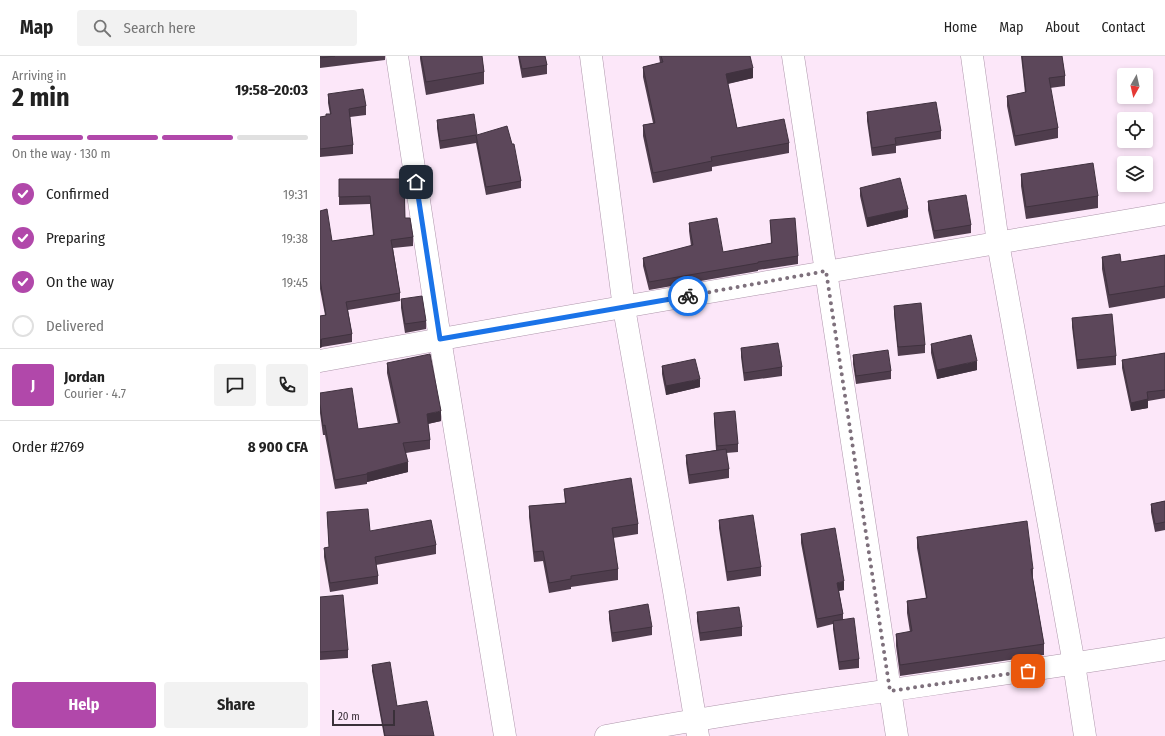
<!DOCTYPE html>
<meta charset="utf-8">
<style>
:root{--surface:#fff;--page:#f2f2f2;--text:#222;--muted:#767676;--line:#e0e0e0;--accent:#b148aa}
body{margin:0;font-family:"Fira Sans Condensed",sans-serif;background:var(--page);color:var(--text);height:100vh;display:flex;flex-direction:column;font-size:15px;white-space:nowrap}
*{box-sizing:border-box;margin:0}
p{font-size:13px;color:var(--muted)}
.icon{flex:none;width:22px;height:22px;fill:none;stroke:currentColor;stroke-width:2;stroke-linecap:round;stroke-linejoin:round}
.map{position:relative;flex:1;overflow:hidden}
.details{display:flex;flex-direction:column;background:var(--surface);width:320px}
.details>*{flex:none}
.needle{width:26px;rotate:188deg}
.buttons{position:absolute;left:797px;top:12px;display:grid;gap:8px}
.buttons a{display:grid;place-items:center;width:36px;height:36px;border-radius:4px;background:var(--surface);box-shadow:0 2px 6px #0003;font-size:20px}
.scale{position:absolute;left:12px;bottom:10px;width:63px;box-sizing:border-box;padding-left:4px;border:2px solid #3a3039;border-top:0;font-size:11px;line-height:14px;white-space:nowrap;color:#3a3039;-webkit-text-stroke:3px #fce7f9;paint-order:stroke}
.pin{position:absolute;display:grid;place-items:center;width:34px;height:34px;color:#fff;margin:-17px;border-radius:8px;box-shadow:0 2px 6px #0006}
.courier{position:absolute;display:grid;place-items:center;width:40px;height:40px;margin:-20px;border:3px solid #1a73e8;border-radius:50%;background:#fff;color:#222;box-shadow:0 1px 5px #0007}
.overview em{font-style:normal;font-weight:700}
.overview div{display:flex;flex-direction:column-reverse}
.overview{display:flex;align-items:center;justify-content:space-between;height:68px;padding:0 12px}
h1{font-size:26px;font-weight:700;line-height:30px}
.bar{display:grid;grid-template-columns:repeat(4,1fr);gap:6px 4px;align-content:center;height:48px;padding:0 12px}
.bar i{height:5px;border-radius:3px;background:var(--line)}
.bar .current{background:var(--accent)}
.bar p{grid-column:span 4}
.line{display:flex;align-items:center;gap:10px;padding:0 12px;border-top:1px solid var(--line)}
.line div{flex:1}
.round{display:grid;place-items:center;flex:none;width:42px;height:42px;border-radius:4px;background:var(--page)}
ol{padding:0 12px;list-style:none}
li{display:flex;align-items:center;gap:12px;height:44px}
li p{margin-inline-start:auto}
li .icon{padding:4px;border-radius:50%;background:var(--accent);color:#fff;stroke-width:4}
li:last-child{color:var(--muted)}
li i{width:22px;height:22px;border:2px solid var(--line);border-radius:50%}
.action{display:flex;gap:8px;margin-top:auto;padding:8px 12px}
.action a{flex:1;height:46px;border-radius:4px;background:var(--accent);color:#fff;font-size:16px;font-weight:700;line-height:46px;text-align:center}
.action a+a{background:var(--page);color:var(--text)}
header{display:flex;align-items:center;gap:24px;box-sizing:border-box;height:56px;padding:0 20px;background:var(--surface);border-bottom:1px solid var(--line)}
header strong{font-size:19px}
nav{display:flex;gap:22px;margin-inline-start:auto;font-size:14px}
.search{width:280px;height:36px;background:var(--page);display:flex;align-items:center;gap:10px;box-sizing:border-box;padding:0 14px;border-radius:4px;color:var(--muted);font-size:15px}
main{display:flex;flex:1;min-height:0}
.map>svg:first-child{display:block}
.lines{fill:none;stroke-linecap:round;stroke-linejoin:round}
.minor-casing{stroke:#ae96ab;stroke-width:23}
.minor{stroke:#fff;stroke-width:22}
.wall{fill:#4f3d4d}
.shaded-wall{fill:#40323f}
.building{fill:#5c475a;stroke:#40323f}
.done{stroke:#7e707c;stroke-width:4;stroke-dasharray:0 7.2}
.route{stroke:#1a73e8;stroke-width:5}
</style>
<header>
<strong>Map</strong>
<div class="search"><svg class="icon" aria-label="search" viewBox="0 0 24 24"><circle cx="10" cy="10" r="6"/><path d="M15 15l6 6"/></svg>Search here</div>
<nav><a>Home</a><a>Map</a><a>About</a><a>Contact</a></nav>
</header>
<main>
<section class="details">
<div class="overview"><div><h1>2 min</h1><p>Arriving in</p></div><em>19:58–20:03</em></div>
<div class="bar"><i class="current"></i><i class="current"></i><i class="current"></i><i></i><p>On the way · 130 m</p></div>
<ol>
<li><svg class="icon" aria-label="check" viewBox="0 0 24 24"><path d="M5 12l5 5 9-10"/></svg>Confirmed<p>19:31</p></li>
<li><svg class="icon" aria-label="check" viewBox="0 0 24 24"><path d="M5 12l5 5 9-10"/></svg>Preparing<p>19:38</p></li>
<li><svg class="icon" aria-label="check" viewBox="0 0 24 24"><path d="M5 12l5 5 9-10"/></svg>On the way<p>19:45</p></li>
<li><i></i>Delivered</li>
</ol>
<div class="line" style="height:72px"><b class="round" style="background:var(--accent);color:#fff">J</b><div><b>Jordan</b><p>Courier · 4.7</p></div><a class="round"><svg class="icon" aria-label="chat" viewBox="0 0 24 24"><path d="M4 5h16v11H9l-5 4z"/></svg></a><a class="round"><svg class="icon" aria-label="phone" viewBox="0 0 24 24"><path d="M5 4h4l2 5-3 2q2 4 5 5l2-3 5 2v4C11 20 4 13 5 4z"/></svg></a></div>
<div class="line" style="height:52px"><div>Order #2769</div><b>8 900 CFA</b></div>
<div class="action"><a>Help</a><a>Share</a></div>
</section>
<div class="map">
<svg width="845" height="680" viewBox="0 0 845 680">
<rect width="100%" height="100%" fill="#fce7f9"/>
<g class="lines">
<defs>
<g id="minor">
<path d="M77 0 120 283 185 680"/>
<path d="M271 0 304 252 354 535 378 680"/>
<path d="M473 0 577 680"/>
<path d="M652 0 678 187 754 608 765 680"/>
<path d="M0 305C281 253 563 207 845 158"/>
<path d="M286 680C471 645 659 624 845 593"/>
</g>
</defs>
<use href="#minor" class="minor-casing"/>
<use href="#minor" class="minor"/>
</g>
<g class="wall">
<path d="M0 0H65V4L0 12Z"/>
<path d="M100 0H162L164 16V28L106 39 100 3Z"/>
<path d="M198 0H225L227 9V18L202 22Z"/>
<path d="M339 0H430L433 22 408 28 417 72 469 87V97L392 111V115L333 127 323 80V69L333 67 323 21V11L340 7Z"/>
<path d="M701 0H742L745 20V30L730 32 738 72V82L695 90 687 50V40L705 37Z"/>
<path d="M8 38 46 50V59L30 61 33 89V98L0 101V61L6 60 10 58 8 47Z"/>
<path d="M547 56 621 75V83L576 90V97L552 100 547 65Z"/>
<path d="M117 64 157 79 192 88 201 125V132L166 139 156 87 120 93 117 72Z"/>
<path d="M701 118 778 140V152L706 163 701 130Z"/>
<path d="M19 123H84L85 162 93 181V190L73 192 80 237V245L28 254 32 278V286L2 291 0 292V260L5 259 0 233V155L12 185 53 179 50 148 19 149Z"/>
<path d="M540 132 588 161 547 171 540 140Z"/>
<path d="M608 145 651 169V177L614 183 608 154Z"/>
<path d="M450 164 478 200V208L438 214V215L329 234 323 210V202L371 190 369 175V167L403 196 451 187Z"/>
<path d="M845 199V242L789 252 782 213V201L801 206Z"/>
<path d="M81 243 106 265V273L85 277 81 252Z"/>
<path d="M574 250 605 289V297L578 300 574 258Z"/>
<path d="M752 262 796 300V309L757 313 752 271Z"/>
<path d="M611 288 657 314 617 323 611 297Z"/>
<path d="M421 292 462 311V320L424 325 421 301Z"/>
<path d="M845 297V342L828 345V352L811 355 802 312V304Z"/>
<path d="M533 299 571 315V323L536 328 533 308Z"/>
<path d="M67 307 121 365 108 368 110 384V393L86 397 88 416 47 426V428L15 433 5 379H3L0 357V337L38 373 78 368 67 317Z"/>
<path d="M342 310 380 331 346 339 342 318Z"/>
<path d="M394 357 418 388V396L406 397 409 413V422L369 428 366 407V399L396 394 394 365Z"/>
<path d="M244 433 318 468V478L293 482 298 513V524L251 531V533L229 537 223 505 214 506 209 461V450L245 447Z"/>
<path d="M845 445V474L835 476 831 456V448Z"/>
<path d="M7 456 50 475 116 489V498L56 509 58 520V528L10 536 4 501V492L9 491Z"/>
<path d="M399 464 441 511V520L407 525 399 472Z"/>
<path d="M481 478 524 534 519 535 523 558V563L539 603V612L519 614 513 573V568L497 572 481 487Z"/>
<path d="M597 481 713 513V523L724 588V599L580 620 576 590V578L590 576 587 557V545L606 542 597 492Z"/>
<path d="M0 541 28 594V602L0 604Z"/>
<path d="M289 555 332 571V579L292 586 289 563Z"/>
<path d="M377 556 422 571V580L380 585 377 565Z"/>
<path d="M52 609 77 650 114 680H64L52 615Z"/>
</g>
<g class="shaded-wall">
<path d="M433 12V22L406 28V18Z"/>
<path d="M588 153V161L547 171V162Z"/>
<path d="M2 283V291L0 292V284Z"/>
<path d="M657 305V314L617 323V314Z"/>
<path d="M380 323V331L346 339V330Z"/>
<path d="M828 343V352L811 355V347Z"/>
<path d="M121 355V365L107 368V358Z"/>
<path d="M88 406V416L47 426V417Z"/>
<path d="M524 525V534L517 535V527Z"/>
</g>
<g class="building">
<path d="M0 0H15L0 2Z"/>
<path d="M101 0H162L164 16 106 26Z"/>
<path d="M199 0H225L227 9 202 13Z"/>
<path d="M341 0H430L433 12 406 18 417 72 464 63 469 87 391 101 392 105 333 117 323 69 335 67 323 11 343 6Z"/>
<path d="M702 0H742L745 20 729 22 738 72 695 80 687 40 706 36Z"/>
<path d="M43 33 46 50 29 53 33 89 0 93V61L6 60V58H11L8 38Z"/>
<path d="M616 46 621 75 575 82 576 88 552 92 547 56Z"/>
<path d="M154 58 157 79 187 70 192 88H194L201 125 166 131 156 79 120 85 117 64Z"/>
<path d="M773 107 778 140 706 151 701 118Z"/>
<path d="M580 122 588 153 547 162 540 132Z"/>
<path d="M19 123H84L85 162H90L93 181 71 184 80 237 26 246 32 278 2 283 0 284V260L6 259 0 224V155L7 153 12 185 54 179 50 140 19 141Z"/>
<path d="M646 139 651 169 614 175 608 145Z"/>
<path d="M397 162 403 196 452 187 450 164 475 162 478 200 438 206V207L329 226 323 202 373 189 369 167Z"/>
<path d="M800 198 801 206 845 199V230L789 239 782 201Z"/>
<path d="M102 240 106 265 85 268 81 243Z"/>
<path d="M601 247 605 289 578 291 574 250Z"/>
<path d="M792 258 796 300 757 304 752 262Z"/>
<path d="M651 279 657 305 617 314 611 288Z"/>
<path d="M458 287 462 311 424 317 421 292Z"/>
<path d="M568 294 571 315 536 320 533 299Z"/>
<path d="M845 297V334L827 336 828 343 811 347 802 304Z"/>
<path d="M110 298 121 355 107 358 110 384 83 387 88 406 47 417V418L15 424 5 369 3 370 0 348V337L32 332 38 373 80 367 67 307Z"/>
<path d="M375 303 380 323 346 330 342 310Z"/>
<path d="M415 355 418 388 397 390 394 357Z"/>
<path d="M406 393 409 413 369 419 366 399Z"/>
<path d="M311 422 318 468 292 472 298 513 251 520V523L229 527 223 495 214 496 209 450 246 447 244 433Z"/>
<path d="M845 445V466L835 468 831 448Z"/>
<path d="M48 453 50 475 111 464 116 489 55 501 58 520 10 527 4 492 9 491 7 456Z"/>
<path d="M433 459 441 511 407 516 399 464Z"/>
<path d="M707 465 713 513H711L724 588 580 609 576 578 592 575 587 545 607 542 597 481Z"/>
<path d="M515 472 524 525 517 527 523 558 497 563 481 478Z"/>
<path d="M23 539 28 594 0 596V541Z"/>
<path d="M328 548 332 571 292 577 289 555Z"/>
<path d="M419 551 422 571 380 577 377 556Z"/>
<path d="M534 562 539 603 519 606 513 565Z"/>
<path d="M70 606 77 650 107 645 114 680H65L52 609Z"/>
</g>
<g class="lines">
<path class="done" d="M368 240 506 215 570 635 708 615"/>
<path class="route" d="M96 126 120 283 368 240"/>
</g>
</svg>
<div class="buttons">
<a><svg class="needle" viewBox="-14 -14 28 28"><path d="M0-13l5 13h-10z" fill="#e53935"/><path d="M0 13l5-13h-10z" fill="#767676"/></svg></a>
<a><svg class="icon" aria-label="locate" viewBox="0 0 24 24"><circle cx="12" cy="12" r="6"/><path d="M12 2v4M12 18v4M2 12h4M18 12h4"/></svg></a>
<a><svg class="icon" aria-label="layers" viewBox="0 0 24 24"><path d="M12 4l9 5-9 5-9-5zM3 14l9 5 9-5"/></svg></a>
</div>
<div class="scale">20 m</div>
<div class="pin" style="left:708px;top:615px;background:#ea580c"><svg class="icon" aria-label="bag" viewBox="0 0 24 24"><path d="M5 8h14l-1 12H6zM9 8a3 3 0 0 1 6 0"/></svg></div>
<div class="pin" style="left:96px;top:126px;background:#1f2937"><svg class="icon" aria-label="home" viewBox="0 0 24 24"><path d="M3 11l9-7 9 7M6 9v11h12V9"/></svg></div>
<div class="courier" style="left:368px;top:240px"><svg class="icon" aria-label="bike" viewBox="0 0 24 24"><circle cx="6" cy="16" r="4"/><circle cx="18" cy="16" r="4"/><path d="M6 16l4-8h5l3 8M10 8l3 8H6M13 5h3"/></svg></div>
</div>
</main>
